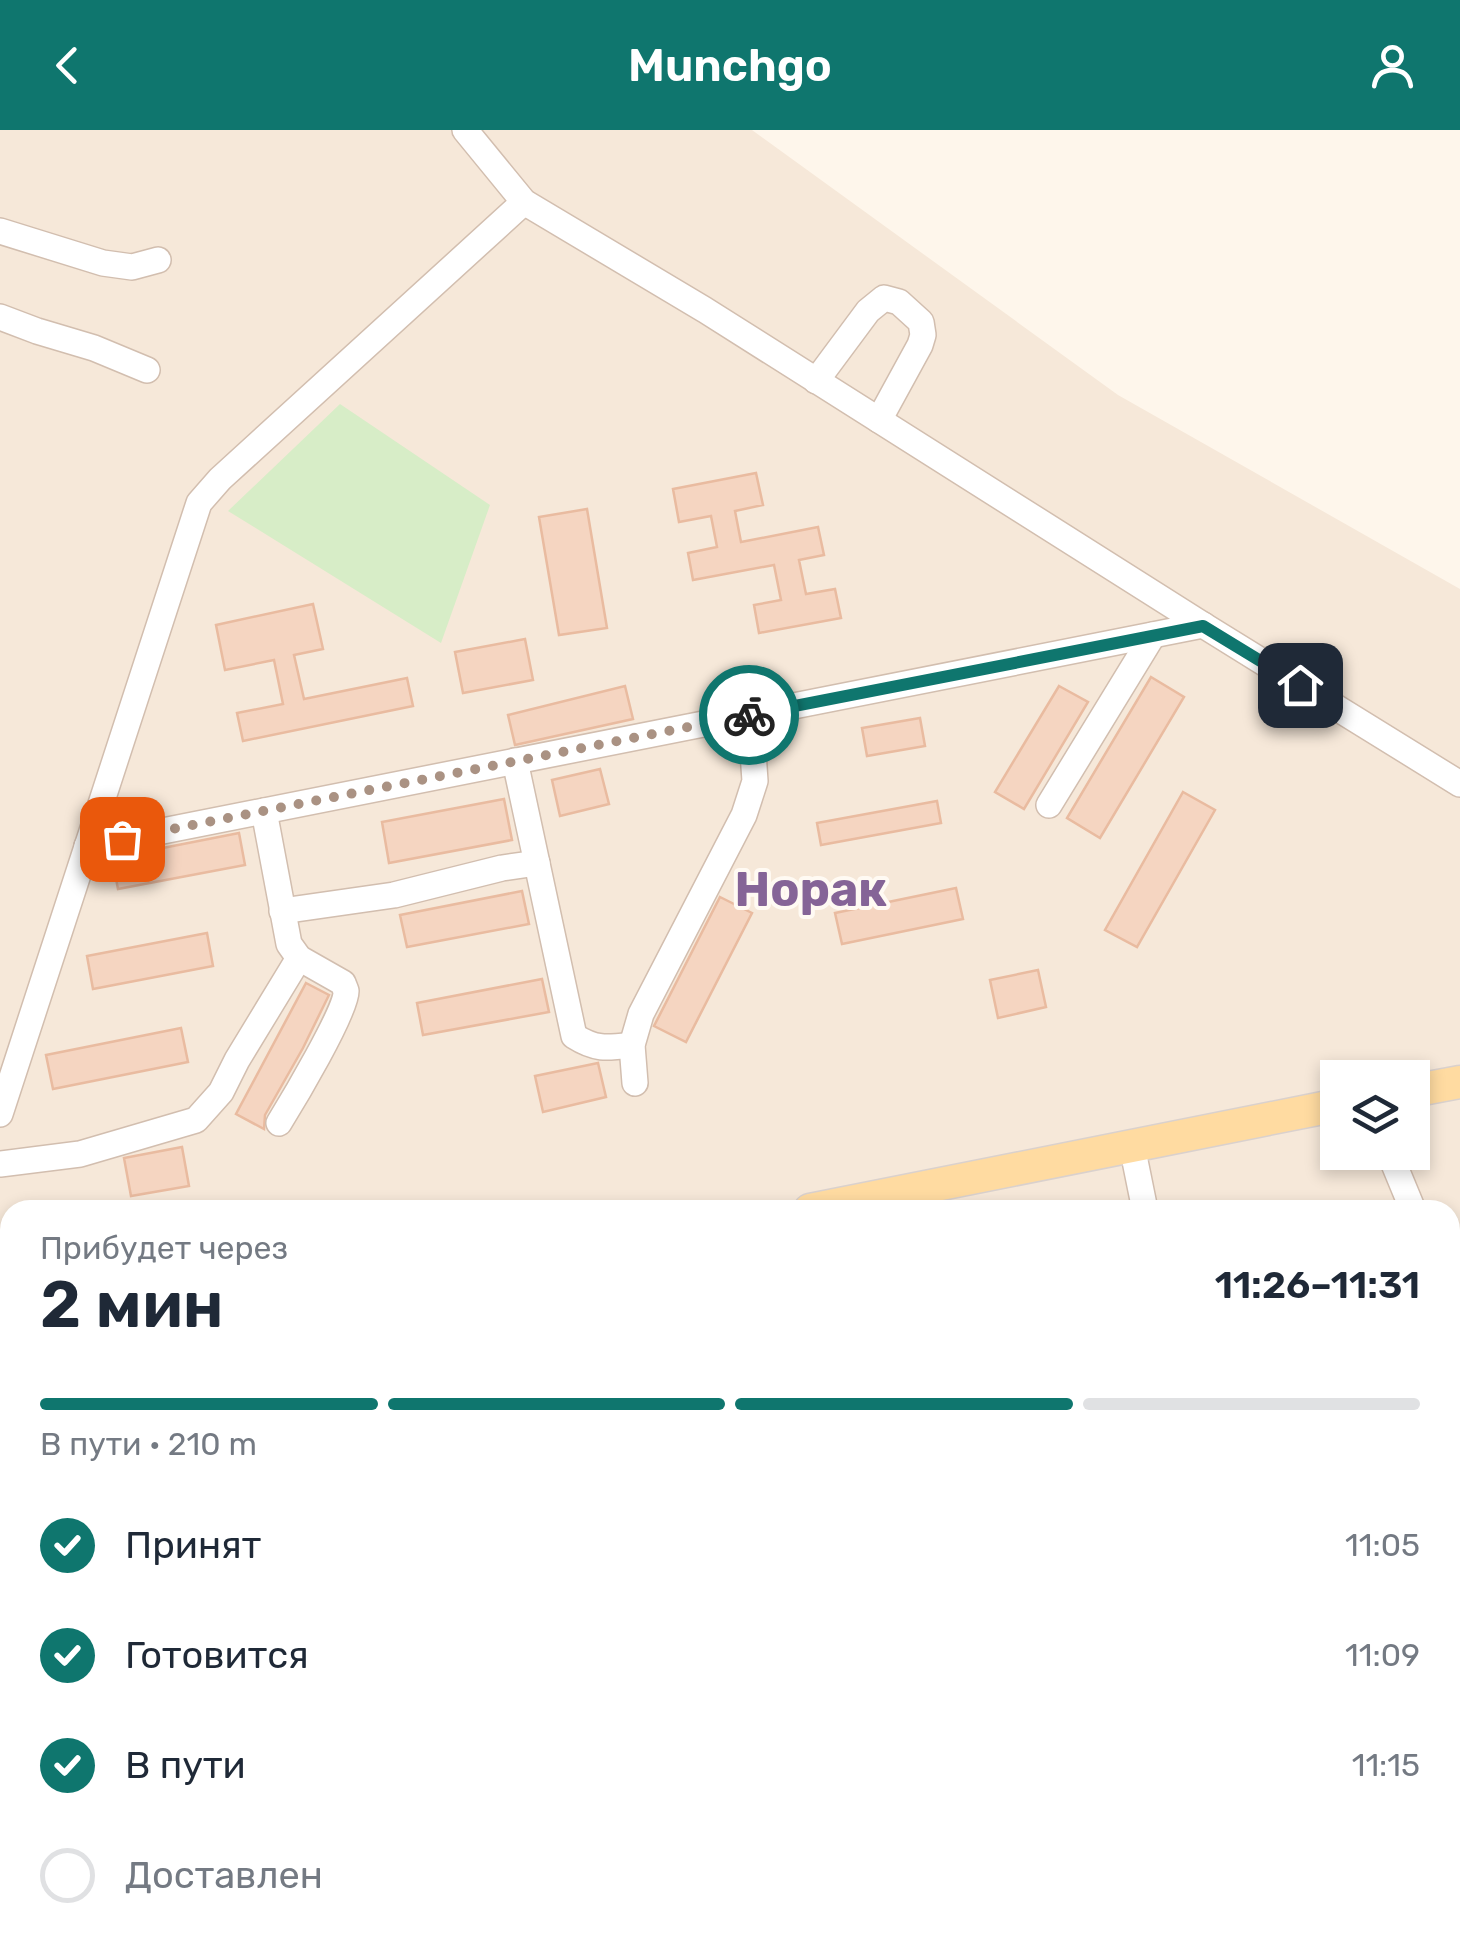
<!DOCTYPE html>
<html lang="ru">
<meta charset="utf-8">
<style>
:root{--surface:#fff;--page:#f6f6f7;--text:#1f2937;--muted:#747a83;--line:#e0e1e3;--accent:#0f766e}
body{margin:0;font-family:Rubik,sans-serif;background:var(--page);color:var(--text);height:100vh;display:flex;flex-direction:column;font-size:38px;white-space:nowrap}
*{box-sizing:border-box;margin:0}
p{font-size:32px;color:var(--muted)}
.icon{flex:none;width:55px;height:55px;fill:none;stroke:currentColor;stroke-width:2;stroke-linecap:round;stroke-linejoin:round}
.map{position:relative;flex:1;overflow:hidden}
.panel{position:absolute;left:0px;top:1070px;width:1460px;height:750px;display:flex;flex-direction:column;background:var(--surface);border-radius:30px 30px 0 0;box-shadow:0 5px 15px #0003}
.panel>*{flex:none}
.buttons{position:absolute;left:1320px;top:930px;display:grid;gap:20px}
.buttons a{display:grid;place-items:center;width:110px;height:110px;border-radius:0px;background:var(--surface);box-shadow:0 5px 15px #0003;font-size:50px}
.pin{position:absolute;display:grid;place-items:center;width:85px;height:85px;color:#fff;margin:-42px;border-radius:20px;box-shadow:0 5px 15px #0006}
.courier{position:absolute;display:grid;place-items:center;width:100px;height:100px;margin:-50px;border:8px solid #0f766e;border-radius:50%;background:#fff;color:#222;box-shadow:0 2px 12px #0007}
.headline em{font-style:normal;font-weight:600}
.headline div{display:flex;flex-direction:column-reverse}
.headline{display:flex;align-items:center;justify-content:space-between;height:170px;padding:0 40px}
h1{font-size:65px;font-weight:600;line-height:75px}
.bar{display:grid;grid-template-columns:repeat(4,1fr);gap:15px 10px;align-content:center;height:120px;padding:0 40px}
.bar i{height:12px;border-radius:8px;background:var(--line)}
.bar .current{background:var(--accent)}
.bar p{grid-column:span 4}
ol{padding:0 40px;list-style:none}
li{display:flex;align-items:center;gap:30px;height:110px}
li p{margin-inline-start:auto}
li .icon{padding:10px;border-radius:50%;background:var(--accent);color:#fff;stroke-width:4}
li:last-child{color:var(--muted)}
li i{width:55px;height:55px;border:5px solid var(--line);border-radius:50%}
header{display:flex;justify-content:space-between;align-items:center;height:130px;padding:0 40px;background:var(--accent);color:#fff;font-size:45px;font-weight:600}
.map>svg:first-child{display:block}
.residential{fill:#f6e8d9;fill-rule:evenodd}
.green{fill:#d7edc7}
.building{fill:#f5d5c1;stroke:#e9bba0;stroke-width:2.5}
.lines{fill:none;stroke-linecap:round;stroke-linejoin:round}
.minor-casing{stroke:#d2beaf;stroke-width:28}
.major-casing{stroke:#dad1cd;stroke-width:35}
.minor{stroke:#fff;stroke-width:25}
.major{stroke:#ffdba1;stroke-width:32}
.done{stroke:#aa9283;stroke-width:10;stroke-dasharray:0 18}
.route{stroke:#0f766e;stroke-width:12}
.labels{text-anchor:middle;stroke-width:8;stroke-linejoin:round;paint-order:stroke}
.town-label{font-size:48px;font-weight:bold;fill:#856497;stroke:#fffaf3}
</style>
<header><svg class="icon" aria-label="back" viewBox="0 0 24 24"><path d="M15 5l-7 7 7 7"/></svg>Munchgo<svg class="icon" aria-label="person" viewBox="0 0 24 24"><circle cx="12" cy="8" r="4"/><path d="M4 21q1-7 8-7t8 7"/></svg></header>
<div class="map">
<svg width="1460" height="1820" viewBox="0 0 1460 1820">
<rect width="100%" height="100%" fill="#fef6eb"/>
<path class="residential" d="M0 0H752L1118 265 1460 459V1820H0ZM1338 948H1412V1022H1338ZM10 1080H1450V1810H10Z"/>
<path class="green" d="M340 274 490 375 441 513 228 381Z"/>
<g class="building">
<path d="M756 343 763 375 735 381 741 412 818 397 824 425 799 430 806 464 835 459 841 488 759 503 754 475 781 470 774 435 693 450 688 423 717 417 711 386 679 392 673 359Z"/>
<path d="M587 379 607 498 559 505 539 387Z"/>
<path d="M313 474 323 519 294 525 304 569 407 548 413 576 243 611 237 583 283 574 274 530 225 540 216 495Z"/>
<path d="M525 509 533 550 463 563 455 522Z"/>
<path d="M1151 547 1184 567 1100 708 1067 688Z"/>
<path d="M625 556 633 589 515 615 508 585Z"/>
<path d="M1059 556 1088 572 1024 679 995 662Z"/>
<path d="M920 588 925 616 867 626 862 598Z"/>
<path d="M600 639 609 674 560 686 552 650Z"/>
<path d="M1183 662 1215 680 1137 817 1105 800Z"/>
<path d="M504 669 512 710 389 733 382 692Z"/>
<path d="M937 671 941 693 821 715 817 693Z"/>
<path d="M239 703 245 735 118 759 112 728Z"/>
<path d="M956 758 963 789 842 814 835 783Z"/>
<path d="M522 761 529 794 407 817 400 785Z"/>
<path d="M720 767 752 783 686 912 654 896Z"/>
<path d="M207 803 213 836 93 859 87 826Z"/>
<path d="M1038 840 1046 877 998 888 990 850Z"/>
<path d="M542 849 549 882 423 905 417 873Z"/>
<path d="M306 853 329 865 328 867 303 918 265 985 264 999 236 984Z"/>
<path d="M181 898 188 932 53 959 46 925Z"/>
<path d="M598 933 606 967 543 982 535 946Z"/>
<path d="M182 1017 189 1056 131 1066 124 1028Z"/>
</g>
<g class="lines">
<defs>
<g id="minor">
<path d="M465 0 524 72 705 180 1203 495 1460 654"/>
<path d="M0 101 103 133 132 137 158 130"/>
<path d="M0 187 37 201 94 218 147 240"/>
<path d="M816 251 868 181 884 168 899 172 921 192 923 205 920 215 879 290"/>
<path d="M515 631 574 906C596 920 607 918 632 915"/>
<path d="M1049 675 1153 505"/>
<path d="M264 681 289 814 299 828 343 853C344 856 345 858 346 861 347 880 292 972 279 993"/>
<path d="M87 716 1203 495"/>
<path d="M282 781 394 765 502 738 537 733"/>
<path d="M635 953 632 915 641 884 744 685 755 651 752 608 747 586"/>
<path d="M0 984 199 373 220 349 524 72"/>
<path d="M1132 1016 1145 1080"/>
<path d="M1389 1022 1413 1080"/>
<path d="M0 1034 80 1024 196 990 221 962 237 930 299 828"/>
<path d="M1450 1171 1460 1197"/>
<path d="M1450 1660 1460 1658"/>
<path d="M698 1810V1820"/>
<path d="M1157 1820 1161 1810"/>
</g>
<g id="major">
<path d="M1412 961 1460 952"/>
<path d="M810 1080 1338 975"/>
<path d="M0 1259 10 1256"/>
</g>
</defs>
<use href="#minor" class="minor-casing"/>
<use href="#major" class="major-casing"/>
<use href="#minor" class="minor"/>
<use href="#major" class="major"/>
</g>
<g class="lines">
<path class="done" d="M122 709 749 585"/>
<path class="route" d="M749 585 1203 496 1300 555"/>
</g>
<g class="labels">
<g class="town-label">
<text x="811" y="776">Норак</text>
</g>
</g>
</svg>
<div class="buttons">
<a><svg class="icon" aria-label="layers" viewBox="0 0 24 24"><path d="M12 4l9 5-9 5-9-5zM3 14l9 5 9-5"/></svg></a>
</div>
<div class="pin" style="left:122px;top:709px;background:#ea580c"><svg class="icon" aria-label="bag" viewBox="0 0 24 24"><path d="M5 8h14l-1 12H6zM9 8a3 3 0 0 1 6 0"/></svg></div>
<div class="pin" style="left:1300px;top:555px;background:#1f2937"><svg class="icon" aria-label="home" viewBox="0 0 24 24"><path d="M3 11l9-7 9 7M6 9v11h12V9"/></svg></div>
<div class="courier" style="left:749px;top:585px"><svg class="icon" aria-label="bike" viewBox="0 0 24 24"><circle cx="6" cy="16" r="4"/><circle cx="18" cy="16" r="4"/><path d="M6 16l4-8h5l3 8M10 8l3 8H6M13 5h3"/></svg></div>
<section class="panel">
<div class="headline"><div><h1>2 мин</h1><p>Прибудет через</p></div><em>11:26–11:31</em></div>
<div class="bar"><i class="current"></i><i class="current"></i><i class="current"></i><i></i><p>В пути · 210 m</p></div>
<ol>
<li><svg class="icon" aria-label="check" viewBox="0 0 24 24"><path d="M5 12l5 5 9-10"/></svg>Принят<p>11:05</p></li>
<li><svg class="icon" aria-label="check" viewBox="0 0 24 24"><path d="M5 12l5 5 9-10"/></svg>Готовится<p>11:09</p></li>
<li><svg class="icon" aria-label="check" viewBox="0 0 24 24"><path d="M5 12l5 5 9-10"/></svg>В пути<p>11:15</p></li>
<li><i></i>Доставлен</li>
</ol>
</section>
</div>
